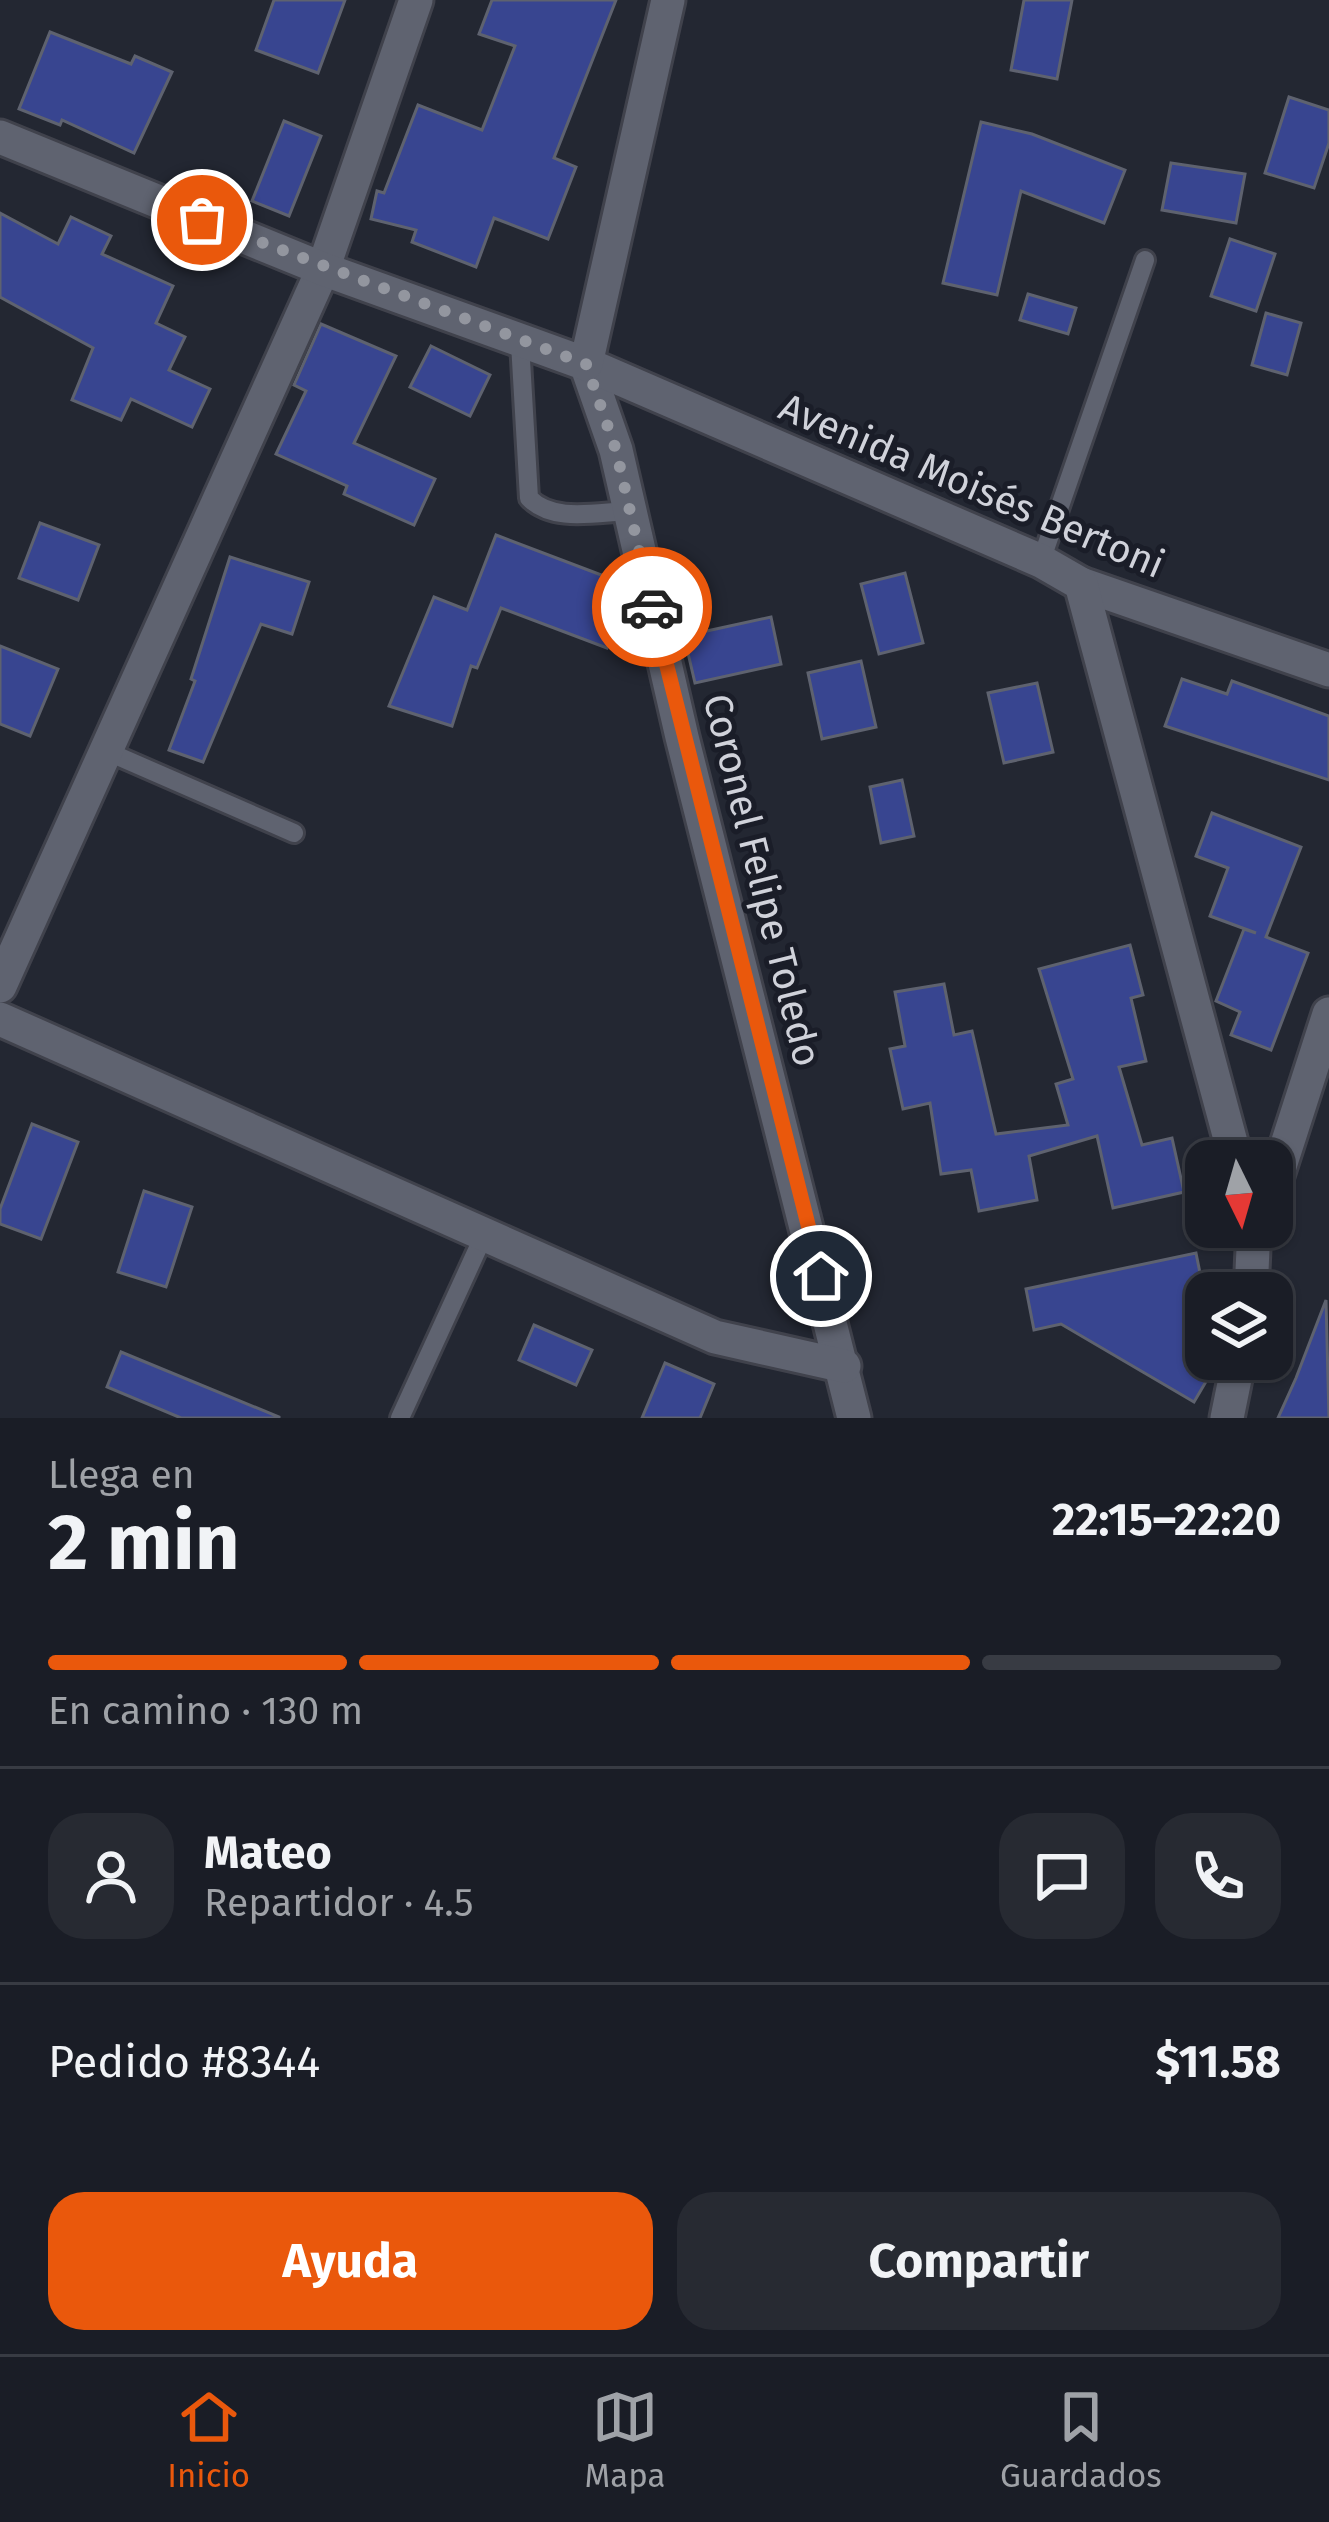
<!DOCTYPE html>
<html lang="es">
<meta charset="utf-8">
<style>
:root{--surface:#1a1d26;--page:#272a32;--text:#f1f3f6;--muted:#9fa2a7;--line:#383b43;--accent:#ea580c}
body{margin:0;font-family:"Fira Sans",sans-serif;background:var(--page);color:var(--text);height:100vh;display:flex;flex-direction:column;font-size:45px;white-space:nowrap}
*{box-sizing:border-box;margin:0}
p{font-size:39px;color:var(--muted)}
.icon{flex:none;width:66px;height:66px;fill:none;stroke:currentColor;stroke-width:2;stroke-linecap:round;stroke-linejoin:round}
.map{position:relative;height:1418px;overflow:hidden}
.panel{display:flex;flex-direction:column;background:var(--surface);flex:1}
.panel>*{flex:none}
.needle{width:78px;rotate:175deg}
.buttons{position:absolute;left:1185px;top:1140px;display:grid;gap:24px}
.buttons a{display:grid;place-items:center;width:108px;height:108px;border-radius:24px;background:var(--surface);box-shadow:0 3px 9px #0004,0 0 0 3px var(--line);font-size:60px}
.pin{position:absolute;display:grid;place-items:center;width:102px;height:102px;color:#fff;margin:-51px;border:6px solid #fff;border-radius:50%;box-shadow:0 3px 12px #0007}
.courier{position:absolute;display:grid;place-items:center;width:120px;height:120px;margin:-60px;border:9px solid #ea580c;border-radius:50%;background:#fff;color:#222;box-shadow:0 3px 15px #0007}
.overview em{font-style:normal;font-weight:700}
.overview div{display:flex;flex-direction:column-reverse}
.overview{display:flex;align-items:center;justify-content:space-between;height:204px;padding:0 48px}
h1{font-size:78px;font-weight:700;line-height:90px}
.bar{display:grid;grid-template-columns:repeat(4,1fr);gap:18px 12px;align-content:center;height:144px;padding:0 48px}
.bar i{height:15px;border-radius:9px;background:var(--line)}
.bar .active{background:var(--accent)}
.bar p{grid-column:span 4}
.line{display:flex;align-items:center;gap:30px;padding:0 48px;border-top:3px solid var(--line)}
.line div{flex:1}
.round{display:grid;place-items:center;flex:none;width:126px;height:126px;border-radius:36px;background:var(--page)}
.button{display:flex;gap:24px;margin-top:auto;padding:24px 48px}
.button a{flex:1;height:138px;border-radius:36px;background:var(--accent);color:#fff;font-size:48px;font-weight:700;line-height:138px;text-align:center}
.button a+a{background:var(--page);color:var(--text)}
.tabs{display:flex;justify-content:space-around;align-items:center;height:168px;border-top:3px solid var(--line);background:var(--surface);font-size:33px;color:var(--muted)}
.tabs a{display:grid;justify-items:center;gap:6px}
.tabs .active{color:var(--accent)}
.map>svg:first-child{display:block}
.building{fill:#384590;stroke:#5e626f;stroke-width:3}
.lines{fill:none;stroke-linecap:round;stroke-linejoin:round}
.service-casing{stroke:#40424c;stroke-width:24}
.minor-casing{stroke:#40424c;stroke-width:39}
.tertiary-casing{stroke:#40424c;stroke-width:39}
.secondary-casing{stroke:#40424c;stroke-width:39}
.service{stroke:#5f6370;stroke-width:18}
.minor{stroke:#5f6370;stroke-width:33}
.tertiary{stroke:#5f6370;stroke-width:33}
.secondary{stroke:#5f6370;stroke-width:33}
.done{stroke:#93969f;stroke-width:12;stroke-dasharray:0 21.6}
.route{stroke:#ea580c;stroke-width:15}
.labels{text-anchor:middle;stroke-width:10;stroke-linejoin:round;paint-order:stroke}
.street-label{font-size:39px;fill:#d0d2da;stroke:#1a1d28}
</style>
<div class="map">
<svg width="1329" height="1418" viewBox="0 0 1329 1418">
<rect width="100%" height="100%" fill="#232732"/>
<g class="building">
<path d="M274 0H345L318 73 256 50Z"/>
<path d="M492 0H616L554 158 576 167 548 239 494 218 476 267 412 242 416 230 371 219 377 191 384 193 418 105 482 130 515 46 479 34Z"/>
<path d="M1024 0H1072L1057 79 1011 70Z"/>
<path d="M50 32 131 64 135 56 172 72 134 153 62 120 60 125 19 109Z"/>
<path d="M1289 97 1329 110V143L1314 188 1265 173Z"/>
<path d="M284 121 321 136 289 216 252 201Z"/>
<path d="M981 122 1032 134 1125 170 1104 223 1021 191 997 295 943 283Z"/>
<path d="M1171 163 1245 174 1236 223 1162 210Z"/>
<path d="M0 213 58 244 71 217 111 236 102 254 173 286 156 323 185 337 169 370 210 389 192 427 131 399 121 420 72 400 93 348 0 297Z"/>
<path d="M1230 239 1275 254 1256 311 1211 296Z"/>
<path d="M1028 294 1076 308 1068 334 1020 320Z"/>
<path d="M1266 313 1301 323 1287 375 1252 365Z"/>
<path d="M321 324 396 356 354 443 435 479 414 525 344 494 347 486 276 454 306 391 294 385Z"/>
<path d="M431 346 490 375 470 416 410 387Z"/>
<path d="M40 523 99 545 78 600 19 578Z"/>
<path d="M496 535 625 584 628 594 607 648 501 608 477 668 471 666 452 726 389 706 434 597 467 610Z"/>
<path d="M230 557 309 582 292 634 261 624 203 762 169 750 195 681 191 679Z"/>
<path d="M905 573 923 643 879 654 861 584Z"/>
<path d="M771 617 781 664 695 683 684 636Z"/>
<path d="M0 646 58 669 30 736 0 724Z"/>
<path d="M861 661 876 727 822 739 808 673Z"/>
<path d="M1182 679 1227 694 1232 681 1329 716V780L1165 726Z"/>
<path d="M1037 683 1053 752 1004 763 988 693Z"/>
<path d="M902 780 914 836 881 843 870 787Z"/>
<path d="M1212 813 1301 847 1266 937 1308 953 1271 1050 1231 1035 1240 1012 1216 1001 1244 929 1256 933 1210 916 1228 868 1196 856Z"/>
<path d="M1130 945 1143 995 1131 998 1146 1061 1119 1067 1142 1145 1172 1138 1184 1192 1113 1208 1097 1136 1029 1156 1037 1200 979 1211 971 1170 941 1174 930 1103 903 1109 890 1049 905 1046 895 992 944 984 954 1035 972 1031 996 1134 1068 1125 1056 1084 1073 1079 1039 969Z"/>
<path d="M32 1124 78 1142 41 1239 0 1224V1209Z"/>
<path d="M144 1191 192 1207 166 1287 118 1272Z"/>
<path d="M1196 1253 1206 1303 1202 1368 1211 1373 1194 1402 1061 1324 1034 1330 1026 1289Z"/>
<path d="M1326 1300 1329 1418H1278L1296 1378Z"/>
<path d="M534 1325 592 1350 576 1385 519 1360Z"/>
<path d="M121 1352 279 1417V1418H181L107 1387Z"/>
<path d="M665 1363 714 1384 700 1418H642Z"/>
</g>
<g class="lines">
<defs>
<g id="service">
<path d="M520 343 529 498C553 523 597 512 630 511"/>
<path d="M1041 561 1145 260"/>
<path d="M106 751 294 833"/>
<path d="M400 1418 484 1235"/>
</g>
<g id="minor">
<path d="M586 364 616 450 682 737 854 1418"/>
<path d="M1081 584 1329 670"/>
<path d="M0 986 323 269 416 0"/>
<path d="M0 1019 715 1337 844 1366"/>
<path d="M1272 1191 1329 1014"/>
</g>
<g id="tertiary">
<path d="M586 364 1041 561 1081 584 1236 1161"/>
<path d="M1251 1293 1254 1227"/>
<path d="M1227 1418 1239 1359"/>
</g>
<path id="secondary" d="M0 137 323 269 586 364 668 0"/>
</defs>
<use href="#service" class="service-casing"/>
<use href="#minor" class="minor-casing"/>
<use href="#tertiary" class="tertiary-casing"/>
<use href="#secondary" class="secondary-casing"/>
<use href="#service" class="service"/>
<use href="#minor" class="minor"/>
<use href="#tertiary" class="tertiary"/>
<use href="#secondary" class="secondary"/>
</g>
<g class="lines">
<path class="done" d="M202 220 586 364 616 450 652 607"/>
<path class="route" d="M652 607 821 1276"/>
</g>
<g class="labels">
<g class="street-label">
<text transform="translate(972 485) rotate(23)" y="14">Avenida Moisés Bertoni</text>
<text transform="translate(763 880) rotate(76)" y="14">Coronel Felipe Toledo</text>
</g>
</g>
</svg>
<div class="buttons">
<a><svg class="needle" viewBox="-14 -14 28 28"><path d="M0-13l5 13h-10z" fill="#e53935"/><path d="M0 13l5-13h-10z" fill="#9fa2a7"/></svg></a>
<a><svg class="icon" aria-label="layers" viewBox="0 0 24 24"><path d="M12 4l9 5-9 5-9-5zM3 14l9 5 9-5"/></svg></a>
</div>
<div class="pin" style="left:202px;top:220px;background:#ea580c"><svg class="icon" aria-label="bag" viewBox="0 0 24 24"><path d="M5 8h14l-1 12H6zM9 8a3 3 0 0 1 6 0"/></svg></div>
<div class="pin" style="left:821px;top:1276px;background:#1f2937"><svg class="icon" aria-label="home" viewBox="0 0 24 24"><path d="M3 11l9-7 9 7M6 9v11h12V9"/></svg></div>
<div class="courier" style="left:652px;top:607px"><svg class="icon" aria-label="car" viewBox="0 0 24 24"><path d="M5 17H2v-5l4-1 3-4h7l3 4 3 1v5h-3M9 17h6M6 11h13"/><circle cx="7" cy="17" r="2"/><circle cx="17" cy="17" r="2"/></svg></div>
</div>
<section class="panel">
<div class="overview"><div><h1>2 min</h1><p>Llega en</p></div><em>22:15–22:20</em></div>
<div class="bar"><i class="active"></i><i class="active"></i><i class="active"></i><i></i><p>En camino · 130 m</p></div>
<div class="line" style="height:216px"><a class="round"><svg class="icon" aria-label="person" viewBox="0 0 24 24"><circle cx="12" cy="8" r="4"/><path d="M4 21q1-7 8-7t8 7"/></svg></a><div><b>Mateo</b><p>Repartidor · 4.5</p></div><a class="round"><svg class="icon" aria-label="chat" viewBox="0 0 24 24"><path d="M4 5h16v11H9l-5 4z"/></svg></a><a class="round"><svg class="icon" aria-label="phone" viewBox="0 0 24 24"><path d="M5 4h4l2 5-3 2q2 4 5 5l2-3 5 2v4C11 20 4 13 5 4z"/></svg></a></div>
<div class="line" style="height:156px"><div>Pedido #8344</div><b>$11.58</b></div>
<div class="button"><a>Ayuda</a><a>Compartir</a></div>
</section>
<nav class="tabs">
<a class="active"><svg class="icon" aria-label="home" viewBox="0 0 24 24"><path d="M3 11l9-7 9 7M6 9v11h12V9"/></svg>Inicio</a>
<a><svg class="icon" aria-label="map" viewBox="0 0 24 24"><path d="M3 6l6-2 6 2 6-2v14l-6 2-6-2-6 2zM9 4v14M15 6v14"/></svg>Mapa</a>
<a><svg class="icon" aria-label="saved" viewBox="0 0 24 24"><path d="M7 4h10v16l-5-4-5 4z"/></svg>Guardados</a>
</nav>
